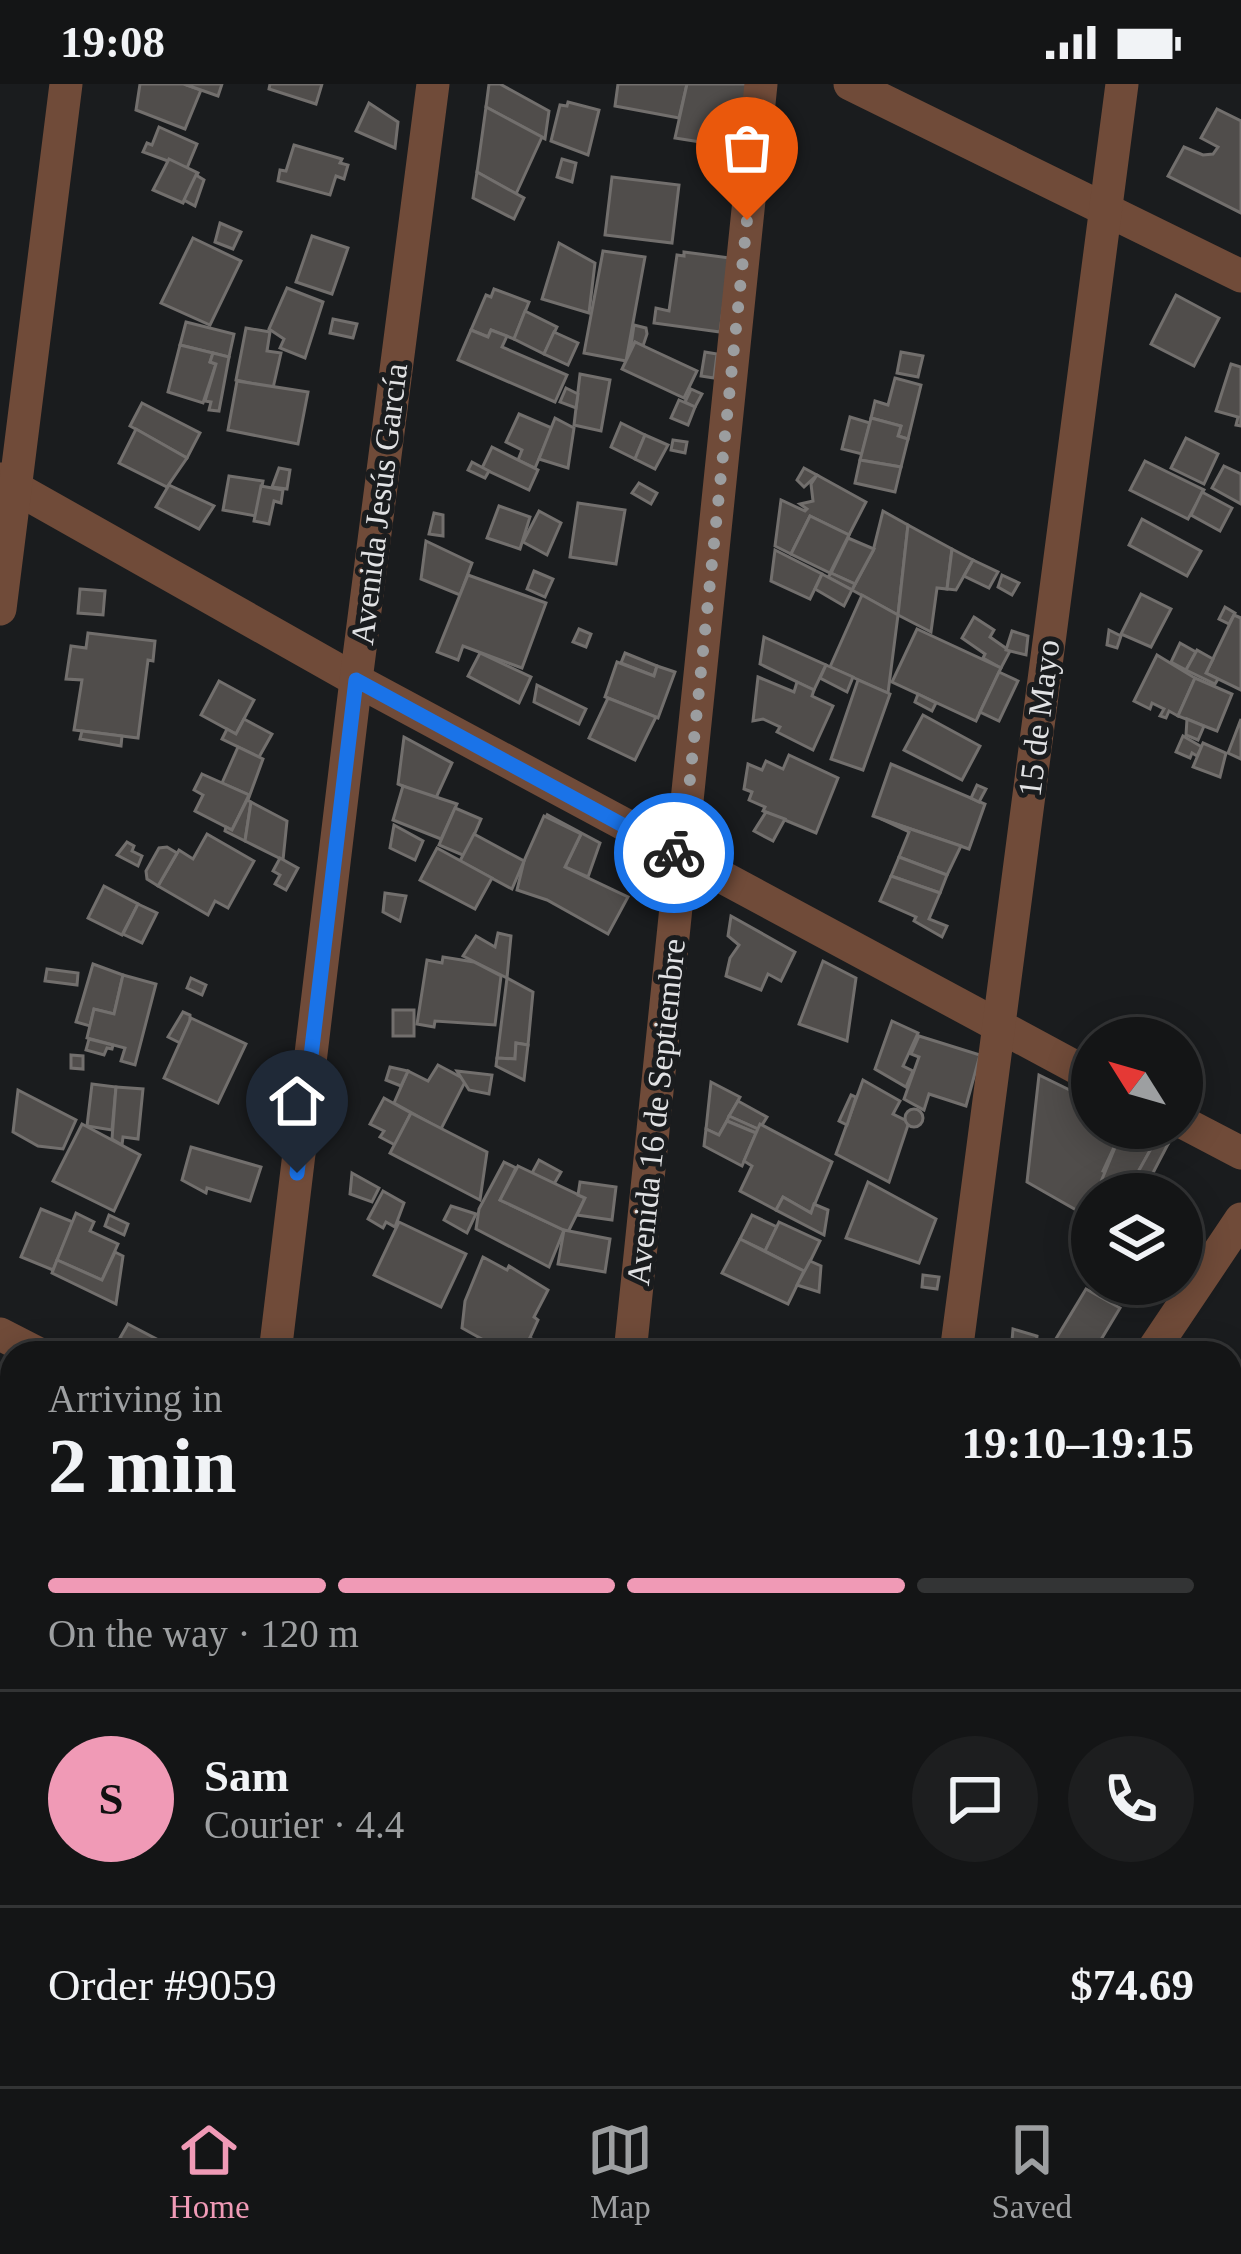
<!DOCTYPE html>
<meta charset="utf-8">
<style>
:root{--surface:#141516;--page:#1d1e1f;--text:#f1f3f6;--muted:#9d9fa1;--line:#333435;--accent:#f09ab6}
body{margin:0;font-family:"Times New Roman",serif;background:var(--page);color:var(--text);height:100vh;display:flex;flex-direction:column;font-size:45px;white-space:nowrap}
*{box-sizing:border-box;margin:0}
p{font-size:39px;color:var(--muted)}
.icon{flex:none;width:66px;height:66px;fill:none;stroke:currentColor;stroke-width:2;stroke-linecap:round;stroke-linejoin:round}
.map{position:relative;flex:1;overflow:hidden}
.drawer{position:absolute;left:0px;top:1257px;width:1242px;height:747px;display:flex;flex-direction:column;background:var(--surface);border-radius:36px 36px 0 0;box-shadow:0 6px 30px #0003,0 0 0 3px var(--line)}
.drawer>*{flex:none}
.needle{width:78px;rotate:307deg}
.buttons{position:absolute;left:1071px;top:933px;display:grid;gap:24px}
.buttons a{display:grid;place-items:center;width:132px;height:132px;border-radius:50%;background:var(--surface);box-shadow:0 6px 30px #0003,0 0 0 3px var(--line);font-size:60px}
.pin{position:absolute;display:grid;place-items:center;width:102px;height:102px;color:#fff;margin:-123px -51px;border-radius:50% 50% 50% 0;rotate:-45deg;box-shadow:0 0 12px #0007}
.pin .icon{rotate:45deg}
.courier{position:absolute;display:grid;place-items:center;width:120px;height:120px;margin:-60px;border:9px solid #1a73e8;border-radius:50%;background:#fff;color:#222;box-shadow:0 3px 15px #0007}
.headline em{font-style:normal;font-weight:700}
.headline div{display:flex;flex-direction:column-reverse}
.headline{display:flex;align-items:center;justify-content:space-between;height:204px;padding:0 48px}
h1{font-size:78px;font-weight:700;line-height:90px}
.bar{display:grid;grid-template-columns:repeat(4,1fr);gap:18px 12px;align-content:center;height:144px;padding:0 48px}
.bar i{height:15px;border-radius:9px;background:var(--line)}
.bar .selected{background:var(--accent)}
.bar p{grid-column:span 4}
.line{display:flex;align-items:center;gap:30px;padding:0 48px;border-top:3px solid var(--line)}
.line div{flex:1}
.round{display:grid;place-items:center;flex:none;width:126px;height:126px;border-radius:63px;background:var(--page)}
.status{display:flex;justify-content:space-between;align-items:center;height:84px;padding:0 60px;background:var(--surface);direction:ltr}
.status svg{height:33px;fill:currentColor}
.tabs{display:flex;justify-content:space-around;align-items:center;height:168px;border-top:3px solid var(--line);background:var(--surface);font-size:33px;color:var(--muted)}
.tabs a{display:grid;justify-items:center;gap:6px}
.tabs .selected{color:var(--accent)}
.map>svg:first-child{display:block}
.building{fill:#504d4b;stroke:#726f6d;stroke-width:3}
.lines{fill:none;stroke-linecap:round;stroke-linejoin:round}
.minor{stroke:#704b39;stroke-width:33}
.done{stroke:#9b9d9f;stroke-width:12;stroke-dasharray:0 21.6}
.route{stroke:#1a73e8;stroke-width:15}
.labels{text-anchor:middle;stroke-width:10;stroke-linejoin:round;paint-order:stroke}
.street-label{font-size:33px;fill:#e1e2e4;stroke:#1a1c1e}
</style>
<div class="status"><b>19:08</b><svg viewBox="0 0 49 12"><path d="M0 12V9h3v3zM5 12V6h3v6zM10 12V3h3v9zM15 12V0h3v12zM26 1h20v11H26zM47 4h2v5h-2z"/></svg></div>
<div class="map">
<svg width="1241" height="2002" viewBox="0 0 1241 2002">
<rect width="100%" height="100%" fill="#1a1c1e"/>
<g class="building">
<path d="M140 0H184L201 6 185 45 136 26Z"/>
<path d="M184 0H222L218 12Z"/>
<path d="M270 0H322L316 20 269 5Z"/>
<path d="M489 0H500L549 27 545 55 486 23Z"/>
<path d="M618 0H687L679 34 615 22Z"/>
<path d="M687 0H754L745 65 675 54Z"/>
<path d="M568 18 599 26 588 71 551 57 560 21 567 22Z"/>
<path d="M369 19 398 38 395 64 356 47Z"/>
<path d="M486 23 542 53 516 110 477 88Z"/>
<path d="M1217 25 1241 37V129L1168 92 1184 63 1203 71 1213 70 1218 63 1201 54Z"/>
<path d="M159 43 197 60 187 84 143 68 147 59 152 61Z"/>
<path d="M294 61 342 75 340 79 348 81 344 95 336 92 330 111 278 97 280 86 286 87Z"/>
<path d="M169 75 198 89 183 119 153 106Z"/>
<path d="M562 75 576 79 572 98 557 93Z"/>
<path d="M477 88 524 114 514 135 473 114Z"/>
<path d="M196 91 204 96 195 122 184 116Z"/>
<path d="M612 93 679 101 672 159 605 151Z"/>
<path d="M220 139 241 148 233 165 215 158Z"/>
<path d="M312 152 348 164 332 210 296 198Z"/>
<path d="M193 154 241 177 210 241 161 219Z"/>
<path d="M559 159 595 179 589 229 542 215Z"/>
<path d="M603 167 645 173 626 277 584 269Z"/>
<path d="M684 168 730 174 720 248 654 239 656 224 669 227 677 171 684 172Z"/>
<path d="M287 204 323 218 305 274 280 264 284 255 269 245Z"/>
<path d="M494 205 529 218 514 255 491 246 488 253 471 246 486 211 491 213Z"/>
<path d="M1176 211 1219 234 1194 282 1151 260Z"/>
<path d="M525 227 557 243 544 270 514 255Z"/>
<path d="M333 235 357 240 353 254 330 249Z"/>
<path d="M186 238 234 250 229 273 180 261Z"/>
<path d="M634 241 646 244 647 250 643 262 635 258 630 268Z"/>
<path d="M246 244 270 248 267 267 281 269 273 304 236 296Z"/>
<path d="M471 246 488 253 491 246 507 252 502 263 567 291 555 318 458 276Z"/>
<path d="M554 248 578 259 568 281 544 270Z"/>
<path d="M635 258 697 287 684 314 622 285Z"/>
<path d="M180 261 213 269 210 278 216 280 203 319 168 308Z"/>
<path d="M705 268 717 270 714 294 701 292Z"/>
<path d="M901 268 923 272 918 293 897 289Z"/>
<path d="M213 269 229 273 219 327 209 326 211 318 205 317 216 280 210 278Z"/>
<path d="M1231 280 1241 283V342L1236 341 1238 333 1216 327Z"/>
<path d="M580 290 610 296 601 347 574 341Z"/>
<path d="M895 294 921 301 908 355 898 352 901 342 871 334 875 317 888 321Z"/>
<path d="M237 297 308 308 298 360 228 346Z"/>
<path d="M566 304 578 310 576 324 560 318Z"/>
<path d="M691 305 702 310 695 323 685 318Z"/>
<path d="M679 316 695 323 688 341 671 334Z"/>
<path d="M142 319 200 349 187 374 130 342Z"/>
<path d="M519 330 552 344 535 384 518 376 522 366 506 358Z"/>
<path d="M850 333 870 339 862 370 842 365Z"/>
<path d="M555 334 574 344 568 384 539 375Z"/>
<path d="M871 334 901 342 898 352 908 355 901 383 860 376Z"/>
<path d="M621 339 645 351 635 375 611 363Z"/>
<path d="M136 345 187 374 167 403 119 379Z"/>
<path d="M645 351 668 361 655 385 635 375Z"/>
<path d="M1186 354 1218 370 1204 400 1171 384Z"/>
<path d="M673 356 687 358 685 369 671 366Z"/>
<path d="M492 363 538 386 529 406 482 384Z"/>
<path d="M860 376 901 383 895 408 855 399Z"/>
<path d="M1145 377 1204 406 1188 435 1130 406Z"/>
<path d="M472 378 489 387 485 394 468 386Z"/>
<path d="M1224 382 1241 390V420L1212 404Z"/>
<path d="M279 384 290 386 287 405 272 403Z"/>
<path d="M804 384 817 391 804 403 797 396Z"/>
<path d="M817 391 866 418 849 451 810 432 791 470 775 462 781 416 805 427 807 425 800 420 813 417 811 400Z"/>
<path d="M229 392 263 397 256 432 223 426Z"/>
<path d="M639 399 657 409 651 420 632 409Z"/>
<path d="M169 401 214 422 199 445 156 423Z"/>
<path d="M261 402 283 406 281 419 274 417 269 440 254 437Z"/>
<path d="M1202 408 1232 424 1220 447 1191 431Z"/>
<path d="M578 419 625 426 616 480 570 473Z"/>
<path d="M499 422 530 433 520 465 487 454Z"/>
<path d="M539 427 561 439 547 471 523 458Z"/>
<path d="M883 427 908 441 898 531 852 506 873 467Z"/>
<path d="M434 429 443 431V452L429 450Z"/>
<path d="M810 432 849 451 830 489 791 470Z"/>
<path d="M1142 435 1201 467 1187 492 1129 461Z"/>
<path d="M908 441 952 465 947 505 937 504 931 548 898 531Z"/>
<path d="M848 454 874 465 855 500 831 489Z"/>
<path d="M426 457 472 479 460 511 421 495Z"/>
<path d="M952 465 973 476 956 506 947 505Z"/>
<path d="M775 466 822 490 810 515 771 497Z"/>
<path d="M973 476 998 488 989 504 964 492Z"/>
<path d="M534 487 553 495 545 513 527 505Z"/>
<path d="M831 489 855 500 852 506 828 493Z"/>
<path d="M822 490 852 506 844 522 815 505Z"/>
<path d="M468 491 546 519 522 584 463 562 458 576 437 568Z"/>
<path d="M1002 491 1019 499 1012 511 998 503Z"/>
<path d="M80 505 105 507 103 531 78 529Z"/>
<path d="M1141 510 1171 525 1151 563 1121 550Z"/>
<path d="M862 511 898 531 888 609 830 583Z"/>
<path d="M1225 523 1235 529 1229 540 1219 535Z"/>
<path d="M1234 531 1241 534V606L1206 589Z"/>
<path d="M974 533 994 546 990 553 1010 567 1001 584 983 574 985 570 962 554Z"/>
<path d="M579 545 591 550 586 563 573 558Z"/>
<path d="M917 545 1001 584 976 637 892 598Z"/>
<path d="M1109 546 1121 552 1117 564 1107 561Z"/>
<path d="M1012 547 1028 552 1026 571 1006 566Z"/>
<path d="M88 549 155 557 153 577 148 576 138 654 74 646 82 596 66 595 71 562 86 564Z"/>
<path d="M764 553 826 581 814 606 760 580Z"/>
<path d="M1180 559 1196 568 1186 586 1171 578Z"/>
<path d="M1197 566 1213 575 1206 589 1218 595 1215 600 1186 586Z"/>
<path d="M480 569 531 593 519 619 468 592Z"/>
<path d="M625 569 657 582 654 592 621 579Z"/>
<path d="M1157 571 1195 594 1178 632 1169 627 1166 634 1160 632 1164 625 1152 619 1150 625 1134 617Z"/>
<path d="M617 578 654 592 657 582 675 588 658 634 605 613Z"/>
<path d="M826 581 853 593 847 608 820 594Z"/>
<path d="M999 588 1018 597 999 637 980 628Z"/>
<path d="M758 593 794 608 797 598 814 606 812 612 833 622 813 666 777 648 780 643 763 635 753 637Z"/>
<path d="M1195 594 1232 610 1217 647 1178 632Z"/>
<path d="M858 596 890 610 863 686 831 675Z"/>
<path d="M219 597 254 616 236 650 201 631Z"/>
<path d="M537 601 586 625 579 640 534 618Z"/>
<path d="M918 610 936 619 932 627 915 618Z"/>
<path d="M608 614 656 633 635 676 589 654Z"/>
<path d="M923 631 980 662 962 696 904 666Z"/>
<path d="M244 635 272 650 259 673 222 655 227 645 236 650Z"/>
<path d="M1187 635 1204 642 1198 656 1186 651Z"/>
<path d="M1241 635V675L1228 669Z"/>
<path d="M82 647 122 652 121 662 80 655Z"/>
<path d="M1183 652 1202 663 1197 672 1192 669 1190 674 1176 668Z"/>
<path d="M404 653 452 679 435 716 398 700Z"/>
<path d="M1203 659 1226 669 1220 693 1193 683Z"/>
<path d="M238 663 263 675 248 716 247 710 222 699Z"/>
<path d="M789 671 838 694 816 749 763 727 765 723 749 716 752 708 744 705 748 680 762 686 766 677 783 685Z"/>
<path d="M891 680 985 720 969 765 873 732Z"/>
<path d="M202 690 249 711 232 746 195 727 203 711 194 706Z"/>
<path d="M977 701 986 705 979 718 971 714Z"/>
<path d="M403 702 457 720 441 755 393 736Z"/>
<path d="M247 716 251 718 245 757 225 747 226 743 232 746Z"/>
<path d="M251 718 287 737 283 776 245 757Z"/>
<path d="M455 724 481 735 465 772 439 761Z"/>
<path d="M766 728 785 735 773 757 754 747Z"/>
<path d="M546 730 600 759 588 793 565 783 581 750Z"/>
<path d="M544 732 581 750 565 783 628 813 608 850 547 816 517 806 524 777Z"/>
<path d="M881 735 961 762 947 791 899 773 909 748Z"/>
<path d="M394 741 423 757 415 776 390 764Z"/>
<path d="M207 750 254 777 228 824 215 817 208 831 158 802 179 766 193 775Z"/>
<path d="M474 750 524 777 512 805 460 777Z"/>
<path d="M127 758 134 762 132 767 142 772 138 782 117 771Z"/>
<path d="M167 763 177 769 158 802 147 795 146 787 159 764Z"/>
<path d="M437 764 492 794 475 825 420 796Z"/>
<path d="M899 773 947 791 940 809 891 792Z"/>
<path d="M280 774 298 784 286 806 275 800 280 791 273 787Z"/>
<path d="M891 792 940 809 929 835 947 842 942 853 914 837 916 833 880 817Z"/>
<path d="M104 802 138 820 122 851 88 834Z"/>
<path d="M385 809 406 812 400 837 383 828Z"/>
<path d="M138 820 157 829 142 859 123 850Z"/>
<path d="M731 832 795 868 781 897 768 890 761 906 726 892 730 874 739 861 728 852Z"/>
<path d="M498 849 511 852 507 894 463 872 476 852 495 863Z"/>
<path d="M443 873 474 878 501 892 495 941 435 937 434 943 417 940 427 876 442 879Z"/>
<path d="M823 877 856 894 847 957 799 940Z"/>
<path d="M93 880 123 891 114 930 94 925 90 942 76 938Z"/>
<path d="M47 885 78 889 77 901 45 897Z"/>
<path d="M123 891 156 900 135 981 121 977 125 964 87 954 94 925 114 930Z"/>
<path d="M191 894 206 901 202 911 187 904Z"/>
<path d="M507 894 533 908 528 961 516 959 515 975 497 974Z"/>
<rect x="393" y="926" width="21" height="26"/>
<path d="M183 928 190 931V937L180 959 168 953Z"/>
<path d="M191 934 246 960 218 1019 164 994Z"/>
<path d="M892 937 918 949 903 982 913 987 906 1003 875 985Z"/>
<path d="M919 952 980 971 966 1022 929 1010 924 1026 904 1015 919 973 911 970Z"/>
<path d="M89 955 113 961 112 965 107 964 104 971 86 966Z"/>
<path d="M516 959 528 961 524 996 496 982 497 974 515 975Z"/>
<path d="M71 971 83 972V985L71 984Z"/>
<path d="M438 981 466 996 441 1045 394 1019 408 987 428 997Z"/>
<path d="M390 983 408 987 401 1002 386 996Z"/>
<path d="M457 987 492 991 489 1010 469 1006Z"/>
<path d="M1039 991 1092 1017V1044H1123L1103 1087 1107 1089 1096 1110H1092L1085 1131 1027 1098Z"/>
<path d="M863 996 900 1017 893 1030 909 1038 889 1098 836 1070Z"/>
<path d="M711 998 740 1013 719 1051 706 1045Z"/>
<path d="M92 1000 116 1003 112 1046 87 1042Z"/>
<path d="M116 1003 143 1005 138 1055 123 1053 122 1061 112 1055Z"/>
<path d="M18 1006 76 1036 63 1065 38 1062 13 1048Z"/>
<path d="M851 1011 856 1013 847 1041 839 1037Z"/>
<path d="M384 1014 411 1029 395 1061 380 1053 384 1047 370 1040Z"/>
<path d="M738 1017 767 1033 762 1041 758 1045 729 1032Z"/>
<circle cx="914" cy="1034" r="9"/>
<path d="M411 1029 487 1068 480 1116 390 1069Z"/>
<path d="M729 1032 758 1045 756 1049 727 1037Z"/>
<path d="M727 1037 756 1049 742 1082 704 1062 706 1045 719 1051Z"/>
<path d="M82 1040 140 1071 114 1127 53 1097Z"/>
<path d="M760 1040 832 1078 811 1129 783 1113 776 1126 740 1107 752 1082 744 1077Z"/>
<path d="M1123 1044H1145L1170 1057 1168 1060 1157 1054 1128 1106 1136 1110H1096Z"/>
<path d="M1157 1054 1168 1060 1142 1110H1136L1128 1106Z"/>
<path d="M191 1063 261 1083 250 1117 207 1104 206 1109 182 1096Z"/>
<path d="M539 1076 561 1088 554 1100 532 1089Z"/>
<path d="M504 1078 516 1084 500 1116 564 1146 549 1183 476 1145 479 1125Z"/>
<path d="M518 1082 585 1114 568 1148 500 1116Z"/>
<path d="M352 1089 379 1104 372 1118 350 1110Z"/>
<path d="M580 1098 616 1103 612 1136 577 1131 585 1114 578 1111Z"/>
<path d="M868 1098 936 1135 919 1179 846 1154Z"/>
<path d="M383 1107 404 1119 395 1143 386 1138 383 1144 368 1135Z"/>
<path d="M783 1113 811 1129 814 1120 828 1126 824 1151 776 1126Z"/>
<path d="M451 1122 476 1130 467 1149 444 1136Z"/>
<path d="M41 1125 73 1138 53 1186 21 1173Z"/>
<path d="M76 1129 94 1138 90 1147 118 1160 102 1196 57 1176Z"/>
<path d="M109 1131 128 1140 124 1151 105 1142Z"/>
<path d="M752 1131 777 1143 765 1167 740 1155Z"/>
<path d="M399 1138 466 1170 441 1223 374 1191Z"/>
<path d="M779 1138 820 1157 805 1188 765 1167Z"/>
<path d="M564 1146 610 1155 605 1188 558 1180Z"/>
<path d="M740 1155 804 1187 788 1220 722 1189Z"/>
<path d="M115 1168 123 1172 116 1220 52 1189 57 1176 102 1196Z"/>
<path d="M483 1173 507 1186 509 1182 548 1206 534 1233 538 1236 523 1269H507L462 1244 465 1217Z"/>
<path d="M810 1177 821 1182 819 1208 797 1201Z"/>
<path d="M923 1191 939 1193 937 1205 922 1203Z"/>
<path d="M1086 1205 1120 1224 1093 1269H1073L1054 1258Z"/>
<path d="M128 1240 164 1259 159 1269H147L120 1254Z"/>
<path d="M1013 1245 1037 1252 1035 1269H1011Z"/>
<path d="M530 1254 543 1261 539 1269H523Z"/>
<path d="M487 1258 507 1269H481Z"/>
<path d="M0 1290 12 1296V1381L0 1376Z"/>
<path d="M1230 1386 1241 1390V1426L1230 1422Z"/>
<path d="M1230 1495 1241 1500V1534L1230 1528Z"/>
<path d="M12 1526V1573L0 1566V1533Z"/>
<path d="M1230 1544 1241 1550V1569L1230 1563Z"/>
<path d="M1230 1645 1241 1650V1707L1234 1729 1230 1727Z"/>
<path d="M1230 1727 1241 1732V1846L1230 1840Z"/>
<path d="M0 1754 12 1760V1796L0 1790Z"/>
<path d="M0 1790 12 1796V1855L0 1849Z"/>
<path d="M0 1941 12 1942V1992H27V2002H0Z"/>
<path d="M72 1992H94L116 2002H75L70 1997Z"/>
<path d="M114 1992H159L158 2002H116L113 2000Z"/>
<path d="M269 1992H343L341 2002H288Z"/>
<path d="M343 1992H366L364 2002H341Z"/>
<path d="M937 1992H993L1023 1999 935 2002Z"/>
<path d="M1032 1992H1052L1051 2002H1030Z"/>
<path d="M1052 1992H1101L1099 2002H1051Z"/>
</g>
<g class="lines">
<g class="minor">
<path d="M850 0 1241 192"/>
<path d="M0 395 356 596 1092 992"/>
<path d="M0 525 66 0"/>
<path d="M1182 1038 1241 1069"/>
<path d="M0 1250 37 1269"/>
<path d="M275 1269 356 596 433 0"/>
<path d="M630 1269 761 0"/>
<path d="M956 1269 1122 0"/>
<path d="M1151 1269 1241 1135"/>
<path d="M1230 1899 1241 1905"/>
<path d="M187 2002 188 1992"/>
<path d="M544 2002 546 1992"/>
<path d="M608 2002 615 1992"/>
<path d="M692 2002 698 1992"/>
<path d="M853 2002 854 1992"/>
</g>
</g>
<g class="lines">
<path class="done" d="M674 769 682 773 747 136"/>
<path class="route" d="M297 1089 356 596 674 769"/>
</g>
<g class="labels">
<g class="street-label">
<text transform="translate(378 420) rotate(-83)" y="12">Avenida Jesús García</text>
<text transform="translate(1038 634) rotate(-83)" y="12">15 de Mayo</text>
<text transform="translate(655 1028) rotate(-84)" y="12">Avenida 16 de Septiembre</text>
</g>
</g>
</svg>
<div class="buttons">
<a><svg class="needle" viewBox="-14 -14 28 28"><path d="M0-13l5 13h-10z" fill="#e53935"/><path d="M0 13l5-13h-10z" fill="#9d9fa1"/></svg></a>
<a><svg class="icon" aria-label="layers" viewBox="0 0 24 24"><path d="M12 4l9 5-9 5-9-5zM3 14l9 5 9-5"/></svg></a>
</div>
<div class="pin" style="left:747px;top:136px;background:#ea580c"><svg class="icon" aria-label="bag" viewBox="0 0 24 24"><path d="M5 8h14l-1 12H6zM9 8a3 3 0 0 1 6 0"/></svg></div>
<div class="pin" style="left:297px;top:1089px;background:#1f2937"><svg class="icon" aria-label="home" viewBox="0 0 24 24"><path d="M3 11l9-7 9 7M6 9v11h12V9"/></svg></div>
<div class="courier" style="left:674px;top:769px"><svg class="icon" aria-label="bike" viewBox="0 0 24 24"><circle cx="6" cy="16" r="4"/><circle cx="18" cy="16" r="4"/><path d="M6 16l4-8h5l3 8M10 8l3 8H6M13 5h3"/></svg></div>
<section class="drawer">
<div class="headline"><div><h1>2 min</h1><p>Arriving in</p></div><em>19:10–19:15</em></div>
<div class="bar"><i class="selected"></i><i class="selected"></i><i class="selected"></i><i></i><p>On the way · 120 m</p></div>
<div class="line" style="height:216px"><b class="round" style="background:var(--accent);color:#111">S</b><div><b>Sam</b><p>Courier · 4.4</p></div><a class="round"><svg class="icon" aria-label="chat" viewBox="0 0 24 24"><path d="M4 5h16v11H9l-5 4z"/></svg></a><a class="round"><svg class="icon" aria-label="phone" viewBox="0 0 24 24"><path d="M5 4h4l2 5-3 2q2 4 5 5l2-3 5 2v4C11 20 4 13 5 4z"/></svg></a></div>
<div class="line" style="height:156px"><div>Order #9059</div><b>$74.69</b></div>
</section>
</div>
<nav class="tabs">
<a class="selected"><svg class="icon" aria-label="home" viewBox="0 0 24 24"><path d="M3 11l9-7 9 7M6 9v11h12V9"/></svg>Home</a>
<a><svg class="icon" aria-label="map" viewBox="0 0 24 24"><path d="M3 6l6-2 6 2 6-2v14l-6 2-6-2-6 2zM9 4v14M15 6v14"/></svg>Map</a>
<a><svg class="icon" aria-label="saved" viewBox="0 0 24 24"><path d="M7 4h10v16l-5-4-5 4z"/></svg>Saved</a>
</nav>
